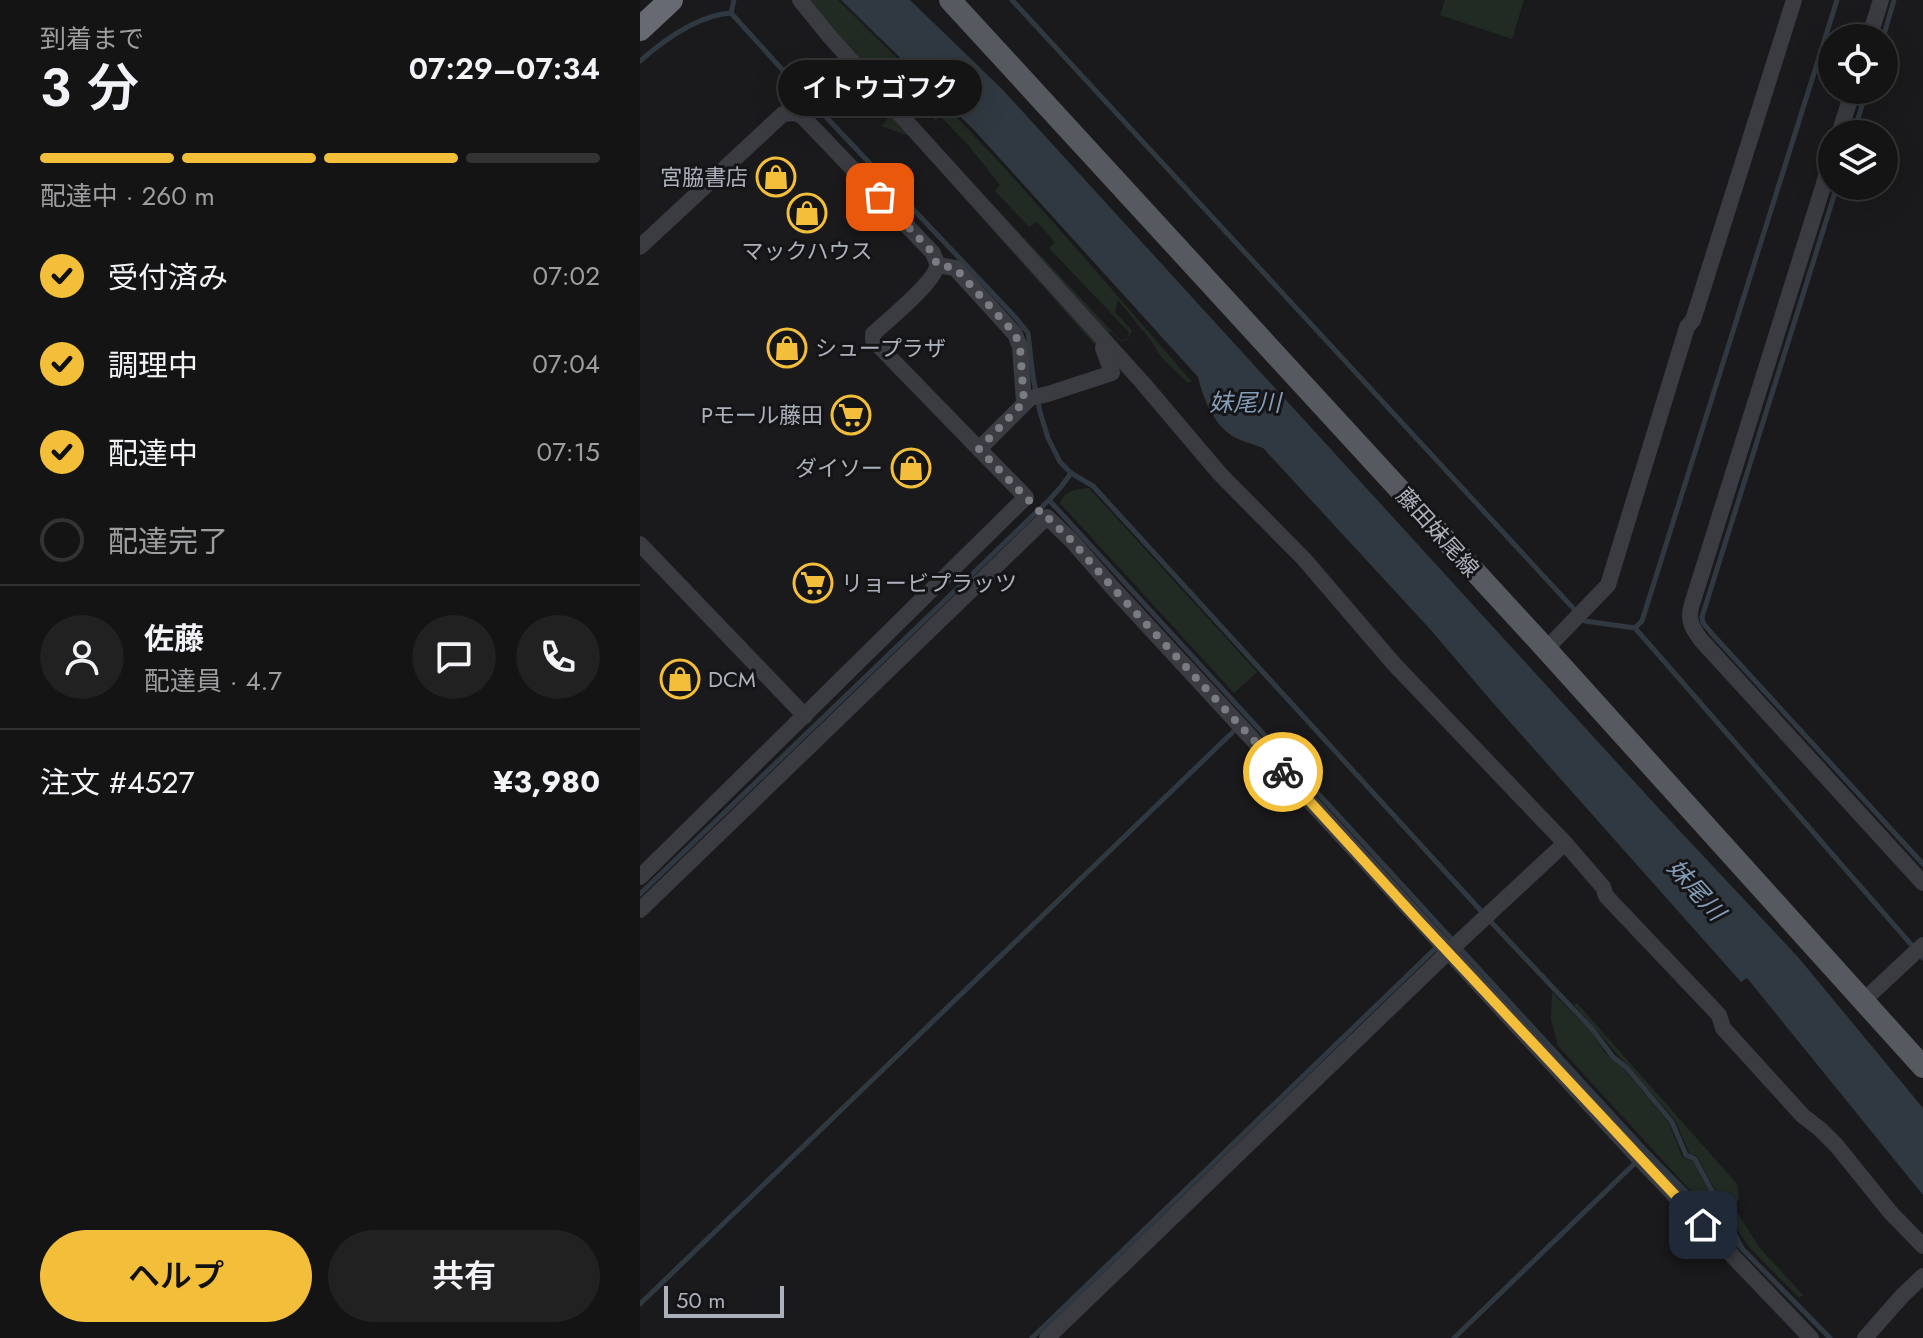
<!DOCTYPE html>
<html lang="ja">
<meta charset="utf-8">
<style>
:root{--surface:#141415;--page:#212122;--text:#f1f3f6;--muted:#9d9ea0;--line:#333334;--accent:#f3bf3b}
body{margin:0;font-family:Jost,"Noto Sans JP",sans-serif;background:var(--page);color:var(--text);height:100vh;display:flex;flex-direction:column;font-size:30px;white-space:nowrap}
*{box-sizing:border-box;margin:0}
p{font-size:26px;color:var(--muted)}
.icon{flex:none;width:44px;height:44px;fill:none;stroke:currentColor;stroke-width:2;stroke-linecap:round;stroke-linejoin:round}
.map{position:relative;flex:1;overflow:hidden}
.drawer{display:flex;flex-direction:column;background:var(--surface);width:640px}
.drawer>*{flex:none}
.tools{position:absolute;left:1178px;top:24px;display:grid;gap:16px}
.tools a{display:grid;place-items:center;width:80px;height:80px;border-radius:50%;background:var(--surface);box-shadow:0 8px 32px #0002,0 0 0 2px var(--line);font-size:40px}
.scale{position:absolute;left:24px;bottom:20px;width:120px;box-sizing:border-box;padding-left:8px;border:4px solid #adb1bc;border-top:0;font-size:22px;line-height:28px;white-space:nowrap;color:#adb1bc;-webkit-text-stroke:6px #151518;paint-order:stroke}
.pin{position:absolute;display:grid;place-items:center;width:68px;height:68px;color:#fff;margin:-34px;border-radius:16px;box-shadow:0 4px 12px #0006}
.courier{position:absolute;display:grid;place-items:center;width:80px;height:80px;margin:-40px;border:6px solid #f3bf3b;border-radius:50%;background:#fff;color:#222;box-shadow:0 2px 10px #0007}
.bubble{position:absolute;height:56px;border-radius:28px;background:var(--surface);box-shadow:0 8px 32px #0002,0 0 0 2px var(--line);font-size:26px;font-weight:600;line-height:56px;text-align:center}
.headline em{font-style:normal;font-weight:600}
.headline div{display:flex;flex-direction:column-reverse}
.headline{display:flex;align-items:center;justify-content:space-between;height:136px;padding:0 40px}
h1{font-size:52px;font-weight:600;line-height:60px}
.bar{display:grid;grid-template-columns:repeat(4,1fr);gap:12px 8px;align-content:center;height:96px;padding:0 40px}
.bar i{height:10px;border-radius:6px;background:var(--line)}
.bar .active{background:var(--accent)}
.bar p{grid-column:span 4}
.line{display:flex;align-items:center;gap:20px;padding:0 40px;border-top:2px solid var(--line)}
.line div{flex:1}
.round{display:grid;place-items:center;flex:none;width:84px;height:84px;border-radius:42px;background:var(--page)}
ol{padding:0 40px;list-style:none}
li{display:flex;align-items:center;gap:24px;height:88px}
li p{margin-inline-start:auto}
li .icon{padding:8px;border-radius:50%;background:var(--accent);color:#111;stroke-width:4}
li:last-child{color:var(--muted)}
li i{width:44px;height:44px;border:4px solid var(--line);border-radius:50%}
.action{display:flex;gap:16px;margin-top:auto;padding:16px 40px}
.action a{flex:1;height:92px;border-radius:48px;background:var(--accent);color:#111;font-size:32px;font-weight:600;line-height:92px;text-align:center}
.action a+a{background:var(--page);color:var(--text)}
main{display:flex;flex:1;min-height:0}
.map>svg:first-child{display:block}
.green{fill:#222b23;fill-rule:evenodd}
.water{fill:#303841}
.lines{fill:none;stroke-linecap:round;stroke-linejoin:round}
.stream{stroke:#303841;stroke-width:5}
.minor{stroke:#3b3c42;stroke-width:16}
.major{stroke:#575961;stroke-width:22}
.highway{stroke:#676973;stroke-width:24}
.done{stroke:#7a7c84;stroke-width:8;stroke-dasharray:0 14.4}
.route{stroke:#f3bf3b;stroke-width:10}
.labels{text-anchor:middle;stroke-width:6;stroke-linejoin:round;paint-order:stroke}
.poi-label{font-size:22px;fill:#adb1bc;stroke:#151518;text-anchor:end}
.street-label{font-size:22px;fill:#adb1bc;stroke:#151518}
.water-label{font-size:24px;font-style:italic;fill:#849cb6;stroke:#151518}
</style>
<main>
<section class="drawer">
<div class="headline"><div><h1>3 分</h1><p>到着まで</p></div><em>07:29–07:34</em></div>
<div class="bar"><i class="active"></i><i class="active"></i><i class="active"></i><i></i><p>配達中 · 260 m</p></div>
<ol>
<li><svg class="icon" aria-label="check" viewBox="0 0 24 24"><path d="M5 12l5 5 9-10"/></svg>受付済み<p>07:02</p></li>
<li><svg class="icon" aria-label="check" viewBox="0 0 24 24"><path d="M5 12l5 5 9-10"/></svg>調理中<p>07:04</p></li>
<li><svg class="icon" aria-label="check" viewBox="0 0 24 24"><path d="M5 12l5 5 9-10"/></svg>配達中<p>07:15</p></li>
<li><i></i>配達完了</li>
</ol>
<div class="line" style="height:144px"><a class="round"><svg class="icon" aria-label="person" viewBox="0 0 24 24"><circle cx="12" cy="8" r="4"/><path d="M4 21q1-7 8-7t8 7"/></svg></a><div><b>佐藤</b><p>配達員 · 4.7</p></div><a class="round"><svg class="icon" aria-label="chat" viewBox="0 0 24 24"><path d="M4 5h16v11H9l-5 4z"/></svg></a><a class="round"><svg class="icon" aria-label="phone" viewBox="0 0 24 24"><path d="M5 4h4l2 5-3 2q2 4 5 5l2-3 5 2v4C11 20 4 13 5 4z"/></svg></a></div>
<div class="line" style="height:104px"><div>注文 #4527</div><b>¥3,980</b></div>
<div class="action"><a>ヘルプ</a><a>共有</a></div>
</section>
<div class="map">
<svg width="1283" height="1338" viewBox="0 0 1283 1338">
<rect width="100%" height="100%" fill="#1a1a1c"/>
<g class="green">
<path d="M167 0H198C252 53 306 105 358 161 424 233 488 308 552 382H547L521 357 512 342 478 300 475 312 492 331 487 340 480 341 470 331 469 334 480 347 478 348 400 260 183 24ZM279 101 295 120 301 117 329 146 360 185 355 191 389 227 397 222 415 242 409 248 489 332 487 339 480 340 267 113Z"/>
<path d="M805 0H884L872 39 800 15Z"/>
<path d="M257 116 459 341 455 345 269 136 241 126 248 118Z"/>
<path d="M449 488 617 672 594 693 420 503C425 490 436 489 449 488Z"/>
<path d="M912 992 951 1032 966 1054 985 1070 1029 1123 1042 1157 1053 1161 1084 1221 1081 1224 918 1046 911 1019Z"/>
<path d="M937 1003 1097 1184 1099 1198 1094 1207 1119 1247 1163 1295 1159 1298 1110 1248 1093 1224 1057 1156 1050 1154 1035 1120 934 1005Z"/>
</g>
<path class="water" d="M201 0H270L362 89 1023 813 1158 957 1283 1108V1195L1107 978 1101 982 854 704 789 628 623 448C613 444 596 440 588 433 571 419 563 397 558 377L334 130Z"/>
<g class="lines">
<g class="stream">
<path d="M94 0 91 13 169 99 376 318 388 333 393 377 400 412 408 438 420 462 431 473 453 486 853 924 952 1029 973 1057 987 1068 1032 1122 1046 1155 1055 1159 1103 1250"/>
<path d="M372 0 945 621 995 628 1283 958"/>
<path d="M1243 38 1254 0"/>
<path d="M0 61C24 40 58 15 91 13"/>
<path d="M1213 134 1227 90"/>
<path d="M1197 186 1062 617 1063 623 1073 635 1283 864"/>
<path d="M409 500 1007 1152 1190 1338"/>
<path d="M995 628 1002 621 1197 0"/>
<path d="M0 894 409 500 421 487 431 473"/>
<path d="M0 1304 598 727"/>
<path d="M392 1338 800 944"/>
<path d="M814 1338 993 1165"/>
</g>
<g class="minor">
<path d="M160 0 190 37 502 382 580 474 664 559 754 664 925 843 963 887 966 896 1079 1015 1083 1028 1163 1116 1180 1129 1196 1145 1251 1213 1283 1246"/>
<path d="M1229 38 1241 0"/>
<path d="M1199 134 1213 90"/>
<path d="M1192 158 1052 604C1047 620 1052 628 1061 640L1283 883"/>
<path d="M0 247 143 114 156 113 163 117 293 253C294 257 297 261 297 265 297 280 245 323 233 334V340L339 449"/>
<path d="M297 265 315 268 375 334 380 347 384 402"/>
<path d="M0 544 165 716"/>
<path d="M906 649 968 585 1047 327 1053 320 1154 0"/>
<path d="M0 877 386 497 339 449 390 398 408 394 472 373 463 348 465 343"/>
<path d="M0 910 407 517 432 541 472 587 998 1157 1171 1338"/>
<path d="M1223 1001 1283 945"/>
<path d="M407 1338 808 952 925 843"/>
<path d="M1225 1338 1262 1296 1283 1276"/>
</g>
<path class="major" d="M310 0 906 649 1283 1067"/>
<path class="highway" d="M0 29 31 0"/>
</g>
<g class="lines">
<path class="done" d="M240 197 293 253 297 265 315 268 375 334 380 347 384 402 339 449 406 518 407 517 432 541 472 587 643 772"/>
<path class="route" d="M643 772 778 920 1063 1225"/>
</g>
<defs>
<symbol id="shop-ring" viewBox="-11 -11 22 22"><circle r="9.5" fill="#151518" stroke="#f3bf3b" stroke-width="1.5"/><path d="M-5-2.5h2.3a2.7 3.5 0 0 1 5.4 0H5L5.5 6h-11ZM-1.5-2.5h3a1.5 2.3 0 0 0-3 0Z" fill="#f3bf3b"/></symbol>
<symbol id="supermarket-ring" viewBox="-11 -11 22 22"><circle r="9.5" fill="#151518" stroke="#f3bf3b" stroke-width="1.5"/><path d="M-6-5.5h2.5l.6 2H6L4.5 2H-2.5L-4.4-4H-6ZM-1.5 3.2a1.3 1.3 0 1 0 .1 0ZM3 3.2a1.3 1.3 0 1 0 .1 0Z" fill="#f3bf3b"/></symbol>
</defs>
<g fill-rule="evenodd">
<use href="#shop-ring" x="114" y="155" width="44" height="44"/>
<use href="#shop-ring" x="145" y="191" width="44" height="44"/>
<use href="#shop-ring" x="125" y="326" width="44" height="44"/>
<use href="#supermarket-ring" x="189" y="393" width="44" height="44"/>
<use href="#shop-ring" x="249" y="446" width="44" height="44"/>
<use href="#supermarket-ring" x="151" y="561" width="44" height="44"/>
<use href="#shop-ring" x="18" y="657" width="44" height="44"/>
</g>
<g class="labels">
<g class="poi-label">
<text x="108" y="185">宮脇書店</text>
<text x="167" y="259" text-anchor="middle">マックハウス</text>
<text x="175" y="356" text-anchor="start">シュープラザ</text>
<text x="183" y="423">Pモール藤田</text>
<text x="243" y="476">ダイソー</text>
<text x="201" y="591" text-anchor="start">リョービプラッツ</text>
<text x="68" y="687" text-anchor="start">DCM</text>
</g>
<g class="street-label">
<text transform="translate(798 532) rotate(48)" y="8">藤田妹尾線</text>
</g>
<g class="water-label">
<text x="605" y="411">妹尾川</text>
<text transform="translate(1056 890) rotate(48)" y="8">妹尾川</text>
</g>
</g>
</svg>
<div class="tools">
<a><svg class="icon" aria-label="locate" viewBox="0 0 24 24"><circle cx="12" cy="12" r="6"/><path d="M12 2v4M12 18v4M2 12h4M18 12h4"/></svg></a>
<a><svg class="icon" aria-label="layers" viewBox="0 0 24 24"><path d="M12 4l9 5-9 5-9-5zM3 14l9 5 9-5"/></svg></a>
</div>
<div class="scale">50 m</div>
<div class="pin" style="left:240px;top:197px;background:#ea580c"><svg class="icon" aria-label="bag" viewBox="0 0 24 24"><path d="M5 8h14l-1 12H6zM9 8a3 3 0 0 1 6 0"/></svg></div>
<div class="pin" style="left:1063px;top:1225px;background:#1f2937"><svg class="icon" aria-label="home" viewBox="0 0 24 24"><path d="M3 11l9-7 9 7M6 9v11h12V9"/></svg></div>
<div class="courier" style="left:643px;top:772px"><svg class="icon" aria-label="bike" viewBox="0 0 24 24"><circle cx="6" cy="16" r="4"/><circle cx="18" cy="16" r="4"/><path d="M6 16l4-8h5l3 8M10 8l3 8H6M13 5h3"/></svg></div>
<div class="bubble" style="left:138px;top:60px;width:204px">イトウゴフク</div>
</div>
</main>
